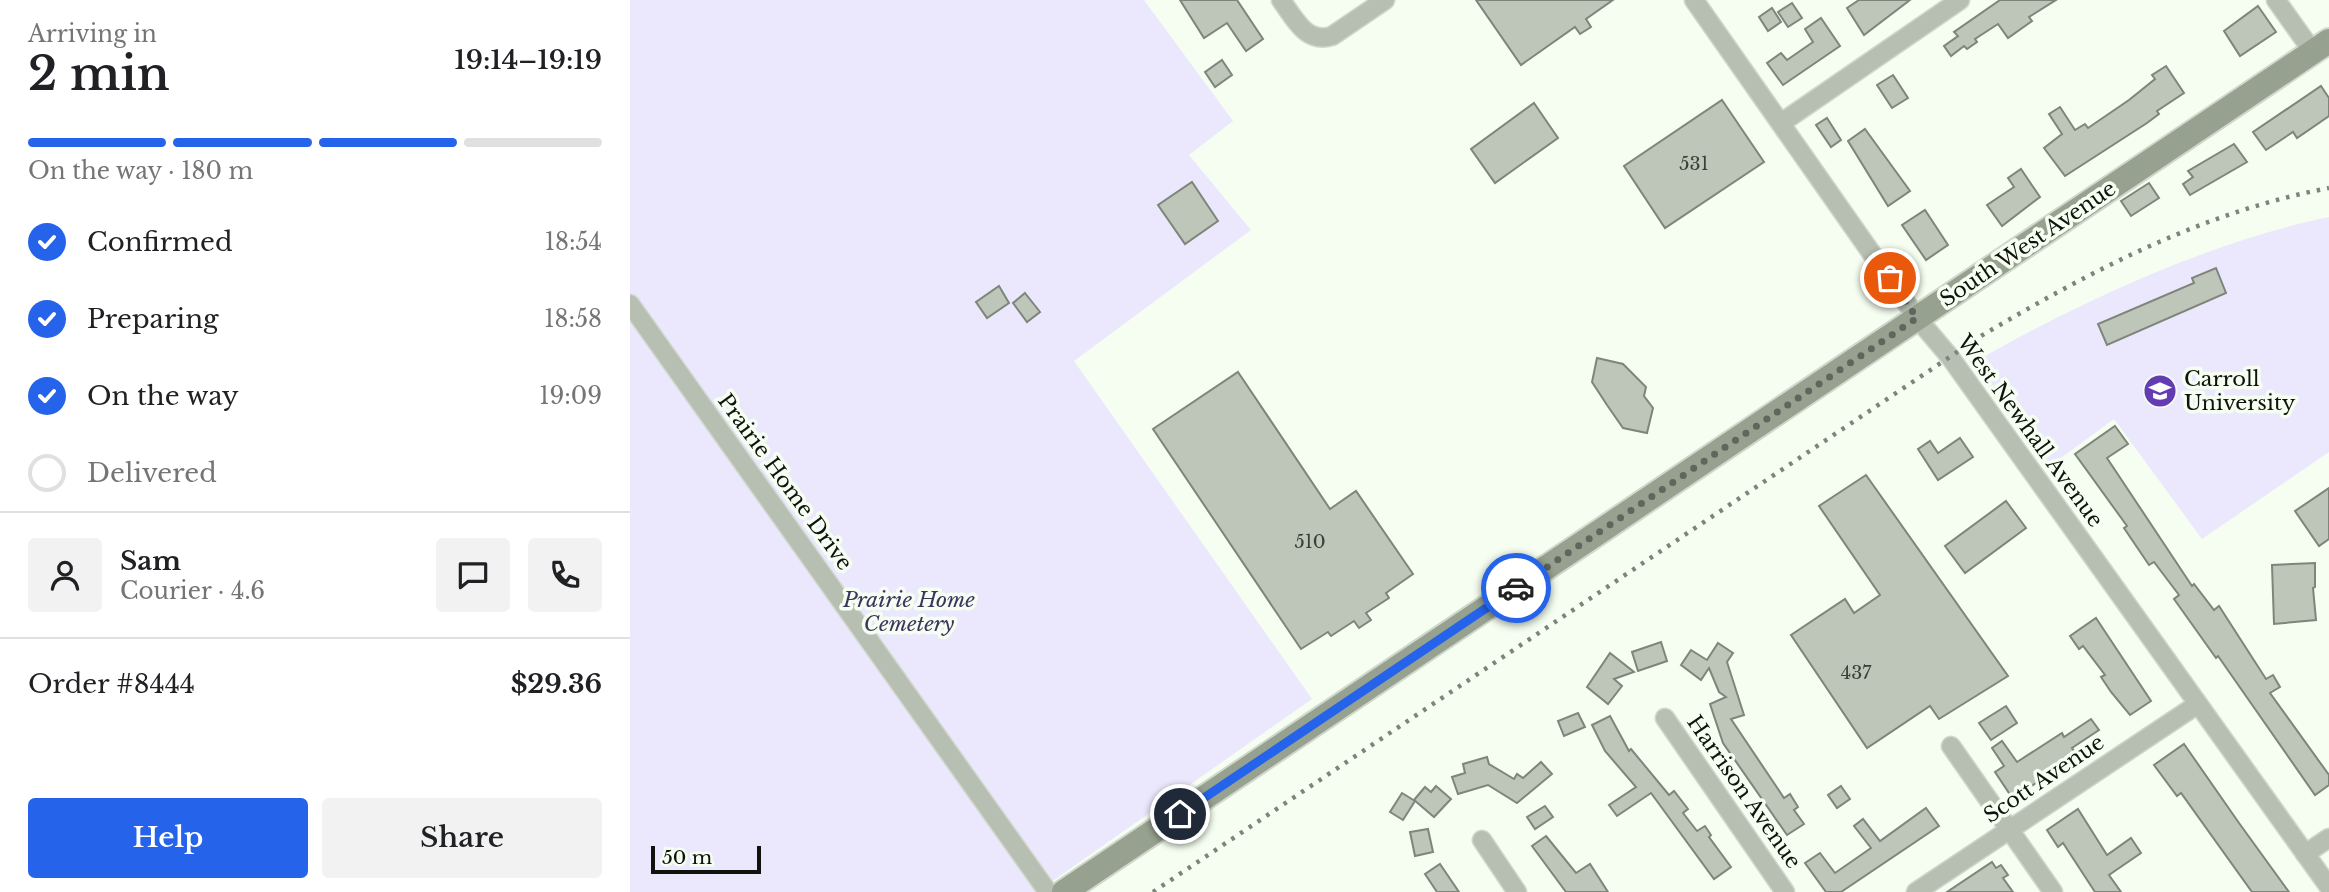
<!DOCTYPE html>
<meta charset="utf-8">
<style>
:root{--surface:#fff;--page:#f2f2f2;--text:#202124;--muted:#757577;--line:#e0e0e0;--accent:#2563eb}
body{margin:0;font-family:"Libre Baskerville",serif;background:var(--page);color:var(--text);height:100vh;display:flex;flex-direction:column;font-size:26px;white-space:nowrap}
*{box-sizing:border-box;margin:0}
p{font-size:23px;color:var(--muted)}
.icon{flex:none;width:38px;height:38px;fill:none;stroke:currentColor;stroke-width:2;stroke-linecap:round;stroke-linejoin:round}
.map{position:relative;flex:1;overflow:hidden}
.sheet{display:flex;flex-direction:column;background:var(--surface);width:630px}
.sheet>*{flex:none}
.scale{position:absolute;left:21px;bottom:18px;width:110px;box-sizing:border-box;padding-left:7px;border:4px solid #10120e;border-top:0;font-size:19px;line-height:24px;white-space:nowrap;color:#10120e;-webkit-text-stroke:5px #f5fef1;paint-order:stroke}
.pin{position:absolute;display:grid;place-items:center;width:60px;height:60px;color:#fff;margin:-30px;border:4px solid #fff;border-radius:50%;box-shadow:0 2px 7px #0007}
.courier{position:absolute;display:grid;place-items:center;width:70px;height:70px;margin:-35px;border:5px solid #2563eb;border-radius:50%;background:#fff;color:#222;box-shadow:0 2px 9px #0007}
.overview em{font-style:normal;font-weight:600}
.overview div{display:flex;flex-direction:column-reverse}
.overview{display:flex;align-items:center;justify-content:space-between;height:119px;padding:0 28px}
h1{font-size:46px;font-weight:600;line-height:52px}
.bar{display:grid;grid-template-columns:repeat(4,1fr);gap:10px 7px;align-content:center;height:84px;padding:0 28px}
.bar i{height:9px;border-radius:5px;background:var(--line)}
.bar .selected{background:var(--accent)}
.bar p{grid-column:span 4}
.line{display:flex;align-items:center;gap:18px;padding:0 28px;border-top:2px solid var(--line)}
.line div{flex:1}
.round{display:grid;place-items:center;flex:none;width:74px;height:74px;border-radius:7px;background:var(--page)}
ol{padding:0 28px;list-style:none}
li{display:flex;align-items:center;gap:21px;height:77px}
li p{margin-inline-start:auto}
li .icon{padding:7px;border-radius:50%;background:var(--accent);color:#fff;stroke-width:4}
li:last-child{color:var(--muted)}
li i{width:38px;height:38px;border:4px solid var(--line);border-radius:50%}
.cta{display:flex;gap:14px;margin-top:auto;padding:14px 28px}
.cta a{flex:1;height:80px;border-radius:7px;background:var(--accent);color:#fff;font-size:28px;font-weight:600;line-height:80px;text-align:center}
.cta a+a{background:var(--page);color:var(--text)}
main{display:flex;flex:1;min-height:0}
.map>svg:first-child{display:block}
.green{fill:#ebe8fd}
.building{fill:#bec6ba;stroke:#7e857a;stroke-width:2}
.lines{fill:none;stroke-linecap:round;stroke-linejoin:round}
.street-casing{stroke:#d0d8cd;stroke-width:21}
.secondary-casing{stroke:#d0d8cd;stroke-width:28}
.street{stroke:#b7bfb2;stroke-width:18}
.secondary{stroke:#96a18f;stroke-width:24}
.rail{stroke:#7e837b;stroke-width:4.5;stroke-dasharray:3.5 7;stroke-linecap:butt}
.done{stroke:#60655d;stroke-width:7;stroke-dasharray:0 12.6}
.route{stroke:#2563eb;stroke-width:9}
.labels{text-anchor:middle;stroke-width:7;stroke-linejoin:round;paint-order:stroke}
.number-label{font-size:18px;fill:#3c3f39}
.street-label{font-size:21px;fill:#10120e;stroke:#f5fef1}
.poi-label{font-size:21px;fill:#10120e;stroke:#f5fef1;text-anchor:start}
.park-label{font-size:21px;font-style:italic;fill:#3d335d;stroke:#f5fef1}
</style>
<main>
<section class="sheet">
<div class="overview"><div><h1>2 min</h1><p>Arriving in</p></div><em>19:14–19:19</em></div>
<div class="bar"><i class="selected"></i><i class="selected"></i><i class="selected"></i><i></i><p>On the way · 180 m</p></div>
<ol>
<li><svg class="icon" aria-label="check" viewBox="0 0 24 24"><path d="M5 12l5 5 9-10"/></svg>Confirmed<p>18:54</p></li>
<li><svg class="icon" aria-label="check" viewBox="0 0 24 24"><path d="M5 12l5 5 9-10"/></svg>Preparing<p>18:58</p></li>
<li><svg class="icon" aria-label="check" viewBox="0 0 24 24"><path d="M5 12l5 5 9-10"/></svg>On the way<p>19:09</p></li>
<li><i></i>Delivered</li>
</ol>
<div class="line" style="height:126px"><a class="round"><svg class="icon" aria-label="person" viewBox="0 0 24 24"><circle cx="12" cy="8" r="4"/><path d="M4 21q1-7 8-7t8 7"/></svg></a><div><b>Sam</b><p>Courier · 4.6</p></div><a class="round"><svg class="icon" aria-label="chat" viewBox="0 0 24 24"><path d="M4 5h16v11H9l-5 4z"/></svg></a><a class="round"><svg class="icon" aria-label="phone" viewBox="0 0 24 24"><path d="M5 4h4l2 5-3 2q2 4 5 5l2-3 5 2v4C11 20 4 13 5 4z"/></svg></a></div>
<div class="line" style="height:91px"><div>Order #8444</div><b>$29.36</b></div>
<div class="cta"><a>Help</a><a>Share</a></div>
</section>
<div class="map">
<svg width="1699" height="892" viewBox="0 0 1699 892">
<rect width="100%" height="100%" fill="#f5fef1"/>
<g class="green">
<path d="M0 0H514L603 121 559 155 621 230 444 361 682 699 407 892H0Z"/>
<path d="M1699 217V452L1572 539 1484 419 1416 469 1341 364C1445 304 1581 241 1699 217Z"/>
</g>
<g class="building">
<path d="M550 0H607L633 39 616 51 597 23 574 38Z"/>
<path d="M846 0H983L956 19 961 27 950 34 945 27 891 65Z"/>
<path d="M1229 0H1280L1234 35 1217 8Z"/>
<path d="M1370 0H1426L1399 17 1402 21 1378 38 1368 24 1345 39 1347 42 1337 49 1334 46 1321 56 1314 46 1328 36 1324 32Z"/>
<path d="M1162 3 1172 18 1158 27 1148 12Z"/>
<path d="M1628 6 1646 32 1610 56 1594 31Z"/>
<path d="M1142 8 1151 22 1138 31 1129 17Z"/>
<path d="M1191 18 1210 46 1153 85 1137 63 1151 53 1157 60 1183 42 1175 29Z"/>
<path d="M592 60 602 75 585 87 575 72Z"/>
<path d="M1536 66 1554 93 1527 111 1529 114 1517 123 1435 176 1414 148 1432 134 1419 114 1430 107 1445 130 1455 124 1458 128 1499 100 1525 79 1522 75Z"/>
<path d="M1263 75 1278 98 1262 108 1247 85Z"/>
<path d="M1691 86 1699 98V116L1667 138 1663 132 1636 150 1623 132Z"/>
<path d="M1092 100 1134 162 1035 228 994 166Z"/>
<path d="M904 103 928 138 865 183 841 149Z"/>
<path d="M1197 118 1211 140 1201 147 1186 125Z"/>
<path d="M1235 129 1280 191 1258 206 1218 141Z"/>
<path d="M1604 144 1617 162 1560 195 1553 184 1563 177 1558 171Z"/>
<path d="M1391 169 1410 197 1372 226 1357 205 1384 187 1378 178Z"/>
<path d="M562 182 588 221 555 244 528 205Z"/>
<path d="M1519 183 1529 198 1501 216 1491 201Z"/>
<path d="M1295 210 1318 245 1296 260 1272 225Z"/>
<path d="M1586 268 1596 293 1477 345 1468 324 1564 283 1562 278Z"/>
<path d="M369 286 379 303 357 318 346 302Z"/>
<path d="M395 293 410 312 397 322 383 303Z"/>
<path d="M967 358 993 364 1016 387 1014 396 1023 408 1017 433 993 428 977 405 962 382Z"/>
<path d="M608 372 700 509 726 491 783 574 756 593 759 598 736 613 741 620 729 628 724 621 701 636 698 632 671 649 523 429Z"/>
<path d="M1485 426 1498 444 1477 458 1562 586 1564 584 1584 610 1589 606 1636 679 1643 675 1650 687 1640 693 1699 775V785L1685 795 1588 656 1586 658 1544 599 1549 595 1524 562 1519 565 1494 528 1497 526 1445 454Z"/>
<path d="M1330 438 1343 457 1308 480 1288 449 1300 441 1308 453Z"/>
<path d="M1236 475 1378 676 1309 719 1300 706 1237 748 1161 635 1215 599 1224 613 1250 595 1189 506Z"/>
<path d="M1699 488V539L1689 546 1665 511Z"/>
<path d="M1376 501 1396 528 1335 573 1315 546Z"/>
<path d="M1685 563V587L1683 588 1686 620 1644 624 1642 565Z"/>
<path d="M1466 618 1521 701 1500 715 1481 692 1471 677 1475 675 1453 646 1449 649 1440 636Z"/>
<path d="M1031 642 1037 661 1008 671 1002 652Z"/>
<path d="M1088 643 1103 653 1097 662 1114 715 1101 719 1154 798 1160 794 1168 807 1164 810 1174 824 1157 835 1093 743 1080 704 1096 697 1089 692 1079 668 1071 680 1051 665 1061 650 1077 660Z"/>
<path d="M980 653 1004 672 984 679 992 686 978 704 957 687Z"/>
<path d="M1376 706 1387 723 1361 740 1349 723Z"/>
<path d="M948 713 955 727 934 736 928 721Z"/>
<path d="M980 716 999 751 1001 749 1039 795 1044 791 1058 809 1053 813 1067 831 1075 826 1081 835 1079 837 1101 867 1084 879 1021 793 987 816 979 805 1006 787 975 751 962 725Z"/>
<path d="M1461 719 1469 730 1442 748 1444 751 1437 755 1440 759 1383 799 1365 772 1374 766 1362 748 1372 741 1387 762 1432 733 1434 737Z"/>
<path d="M1554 744 1609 823 1659 892H1622L1551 793 1547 796 1524 765Z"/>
<path d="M857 757 859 764 884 779 887 774 893 778 911 762 922 774 887 803 858 785 828 794 822 777 835 773 833 764Z"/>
<path d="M806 786 821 799 804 817 784 800 795 787 801 792Z"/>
<path d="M1211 786 1220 799 1207 808 1198 795Z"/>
<path d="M772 793 785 801 773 820 760 812Z"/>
<path d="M915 806 923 817 905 829 897 817Z"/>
<path d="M1296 808 1309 826 1211 892H1196L1175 863 1190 853 1205 873 1241 848 1224 826 1233 819 1250 841Z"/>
<path d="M1448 809 1477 855 1501 838 1511 853 1479 875 1491 892H1465L1433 843 1428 847 1417 830Z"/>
<path d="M798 829 803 852 785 856 780 832Z"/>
<path d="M916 836 946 873 960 864 978 892H936L902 846Z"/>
<path d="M1362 862 1366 868 1371 865 1378 875 1373 878 1383 892H1317Z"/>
<path d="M810 864 829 892H807L795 874Z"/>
</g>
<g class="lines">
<defs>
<g id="street">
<path d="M651 0C665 19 676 44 702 36L755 0"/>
<path d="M1064 0 1287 318 1320 357 1699 887"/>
<path d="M1646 0 1683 52"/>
<path d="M1151 123 1330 0"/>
<path d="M0 304 418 892"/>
<path d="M1035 718 1155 892"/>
<path d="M1321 746 1423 892"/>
<path d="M852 840 887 892"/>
<path d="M1675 854 1699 838"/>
<path d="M1286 892 1568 704"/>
</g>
<path id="secondary" d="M434 892 1699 41"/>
</defs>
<use href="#street" class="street-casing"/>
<use href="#secondary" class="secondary-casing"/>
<use href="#street" class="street"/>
<use href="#secondary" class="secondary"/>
<path class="rail" d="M523 892 1351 336C1461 271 1572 212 1699 188"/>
</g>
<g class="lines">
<path class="done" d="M886 588 1287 318 1260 278"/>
<path class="route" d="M550 814 886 588"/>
</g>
<defs>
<symbol id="university-disc" viewBox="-11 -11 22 22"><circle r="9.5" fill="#633bb3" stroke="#f5fef1"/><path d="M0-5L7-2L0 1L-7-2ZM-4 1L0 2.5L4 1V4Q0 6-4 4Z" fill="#fff"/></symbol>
</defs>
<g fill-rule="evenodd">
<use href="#university-disc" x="1511" y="372" width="38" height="38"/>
</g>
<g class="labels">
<g class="number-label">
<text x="1064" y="170">531</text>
<text x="680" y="548">510</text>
<text x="1226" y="679">437</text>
</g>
<g class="street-label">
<text transform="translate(1398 244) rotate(-34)" y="7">South West Avenue</text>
<text transform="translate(1400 431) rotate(54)" y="7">West Newhall Avenue</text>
<text transform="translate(155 482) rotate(54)" y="7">Prairie Home Drive</text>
<text transform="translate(1414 779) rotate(-34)" y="7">Scott Avenue</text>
<text transform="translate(1114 792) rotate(55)" y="7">Harrison Avenue</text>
</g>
<g class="poi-label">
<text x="1554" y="386">Carroll<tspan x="1554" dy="24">University</tspan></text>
</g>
<g class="park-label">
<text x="279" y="607">Prairie Home<tspan x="279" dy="24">Cemetery</tspan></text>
</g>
</g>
</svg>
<div class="scale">50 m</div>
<div class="pin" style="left:1260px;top:278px;background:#ea580c"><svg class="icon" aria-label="bag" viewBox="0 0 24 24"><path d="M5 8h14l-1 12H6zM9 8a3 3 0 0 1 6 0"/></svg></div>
<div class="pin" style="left:550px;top:814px;background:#1f2937"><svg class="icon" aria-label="home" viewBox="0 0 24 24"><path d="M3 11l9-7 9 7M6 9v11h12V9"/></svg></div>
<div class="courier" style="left:886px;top:588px"><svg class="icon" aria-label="car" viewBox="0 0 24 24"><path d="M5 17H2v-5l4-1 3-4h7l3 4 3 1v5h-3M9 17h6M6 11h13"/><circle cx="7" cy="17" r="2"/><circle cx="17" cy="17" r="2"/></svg></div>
</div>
</main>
